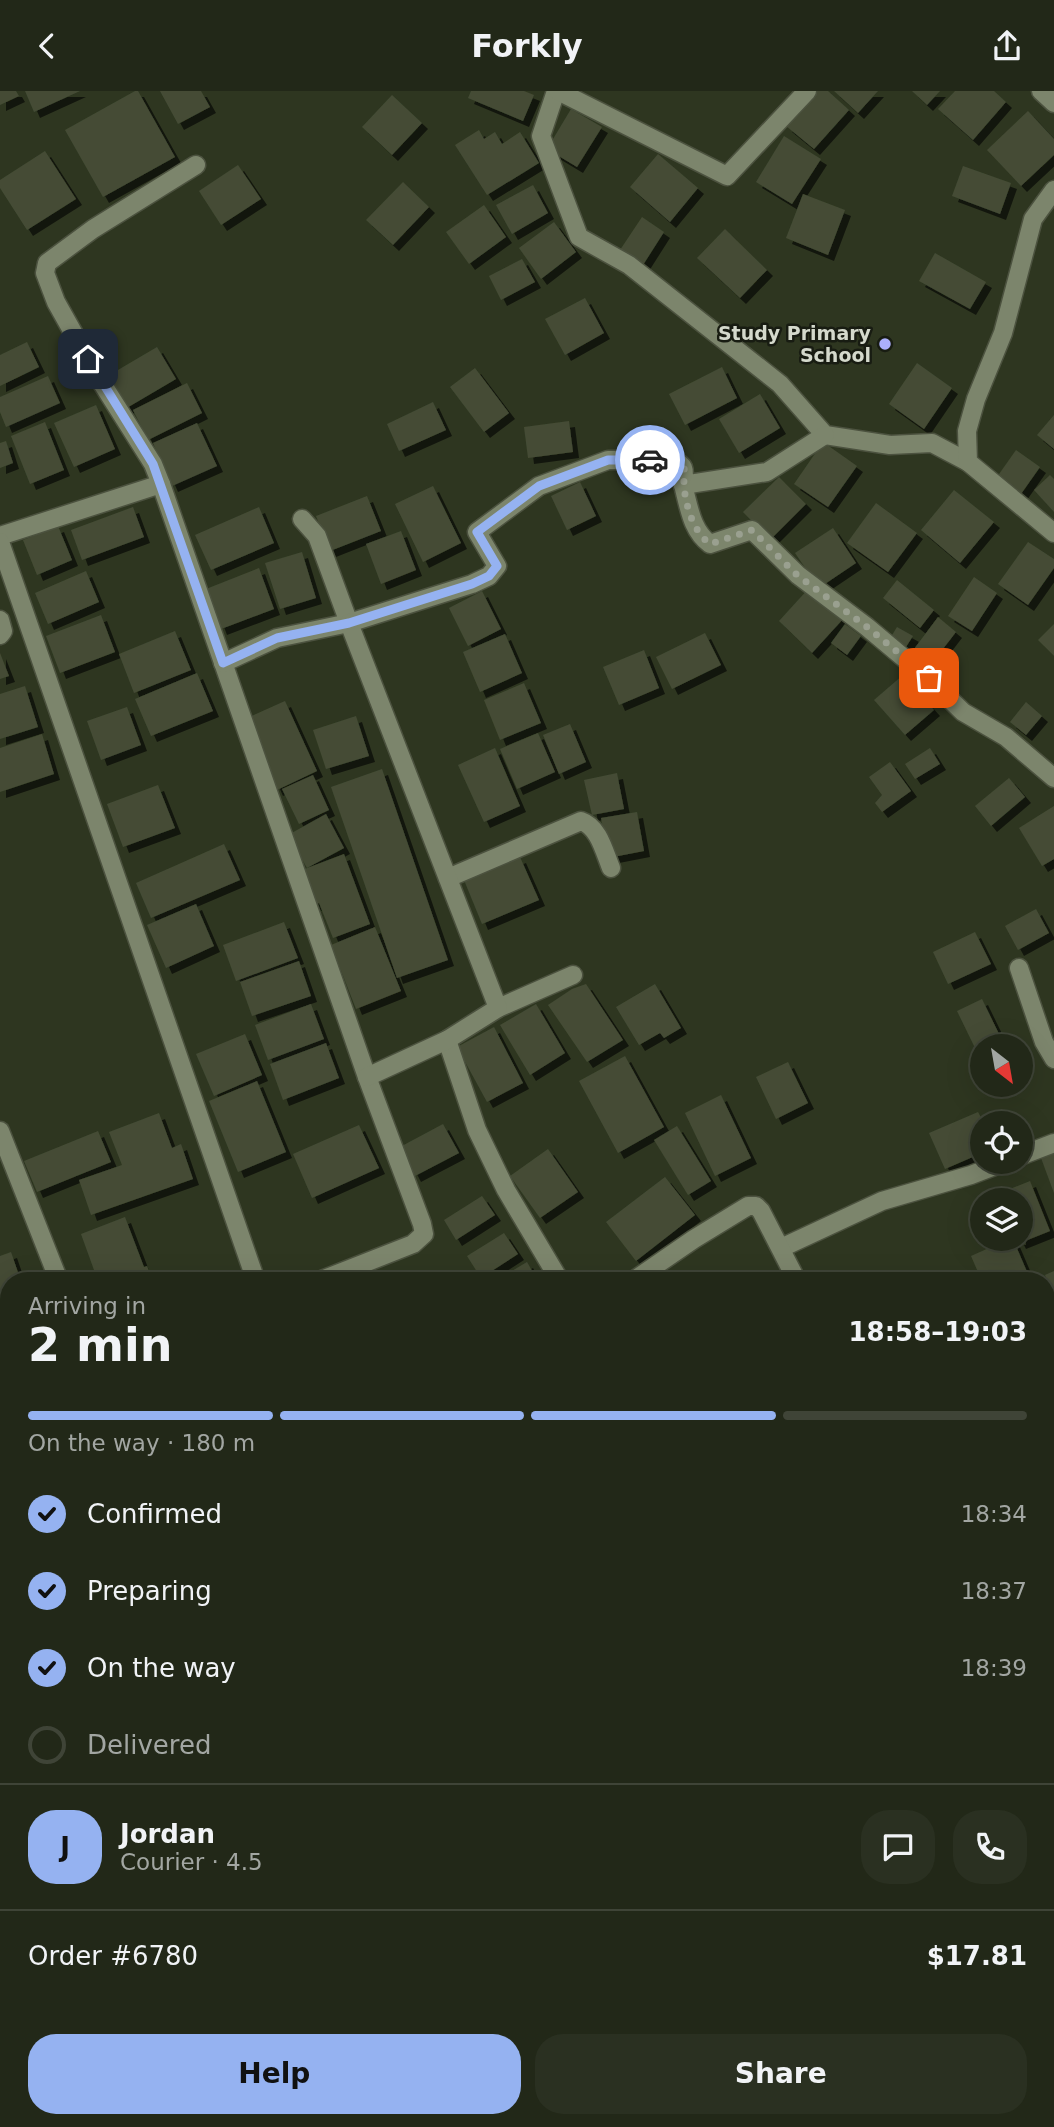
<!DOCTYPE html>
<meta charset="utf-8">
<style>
:root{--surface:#222818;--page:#2a3021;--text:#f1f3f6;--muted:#a2a6a2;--line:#3f4437;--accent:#95b2f1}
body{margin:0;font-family:"DejaVu Sans",sans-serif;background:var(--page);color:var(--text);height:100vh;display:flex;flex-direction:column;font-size:26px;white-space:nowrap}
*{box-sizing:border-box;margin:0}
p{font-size:23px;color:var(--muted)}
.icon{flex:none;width:38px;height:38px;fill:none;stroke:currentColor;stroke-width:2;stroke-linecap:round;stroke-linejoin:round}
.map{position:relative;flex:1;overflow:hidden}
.panel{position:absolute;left:0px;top:1181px;width:1055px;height:856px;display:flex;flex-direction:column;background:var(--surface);border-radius:28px 28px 0 0;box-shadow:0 7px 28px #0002,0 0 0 2px var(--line)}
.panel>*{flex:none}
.needle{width:46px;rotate:149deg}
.controls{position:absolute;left:970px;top:943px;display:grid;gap:14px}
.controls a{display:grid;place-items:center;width:63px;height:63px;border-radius:50%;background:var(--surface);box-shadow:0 7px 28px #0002,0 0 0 2px var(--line);font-size:35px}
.pin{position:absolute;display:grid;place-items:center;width:60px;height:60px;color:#fff;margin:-30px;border-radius:14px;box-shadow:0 4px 10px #0006}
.courier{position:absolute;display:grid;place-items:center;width:70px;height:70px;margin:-35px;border:5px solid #95b2f1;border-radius:50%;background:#fff;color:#222;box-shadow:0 2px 9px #0007}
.summary em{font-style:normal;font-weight:600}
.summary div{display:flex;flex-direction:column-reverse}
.summary{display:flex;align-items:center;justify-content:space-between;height:119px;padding:0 28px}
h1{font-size:46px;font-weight:600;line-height:52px}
.bar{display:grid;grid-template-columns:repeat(4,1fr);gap:10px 7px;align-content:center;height:84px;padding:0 28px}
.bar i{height:9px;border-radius:5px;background:var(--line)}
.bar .selected{background:var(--accent)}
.bar p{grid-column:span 4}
.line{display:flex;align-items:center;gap:18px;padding:0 28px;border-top:2px solid var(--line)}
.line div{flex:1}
.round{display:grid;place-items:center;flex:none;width:74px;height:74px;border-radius:28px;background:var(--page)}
ol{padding:0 28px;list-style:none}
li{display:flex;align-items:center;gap:21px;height:77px}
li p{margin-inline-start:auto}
li .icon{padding:7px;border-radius:50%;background:var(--accent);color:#111;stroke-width:4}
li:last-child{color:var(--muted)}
li i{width:38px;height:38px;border:4px solid var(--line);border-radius:50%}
.cta{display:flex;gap:14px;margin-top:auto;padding:14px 28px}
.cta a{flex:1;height:80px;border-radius:28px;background:var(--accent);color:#111;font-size:28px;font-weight:600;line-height:80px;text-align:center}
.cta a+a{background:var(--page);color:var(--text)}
header{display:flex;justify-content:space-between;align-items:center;height:91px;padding:0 28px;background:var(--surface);font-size:32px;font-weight:600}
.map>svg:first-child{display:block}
.building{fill:#444c35;filter:url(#shadow)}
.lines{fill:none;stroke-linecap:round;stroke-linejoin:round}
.street-casing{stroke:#4c523f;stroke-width:21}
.street{stroke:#7c856c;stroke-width:18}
.done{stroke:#9aa090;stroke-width:7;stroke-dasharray:0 12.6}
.route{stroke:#95b2f1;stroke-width:9}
.poi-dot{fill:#abaffb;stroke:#181c12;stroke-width:2.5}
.labels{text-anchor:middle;stroke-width:5;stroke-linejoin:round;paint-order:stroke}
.poi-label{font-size:19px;font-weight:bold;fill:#d4d9cc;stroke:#181c12;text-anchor:end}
</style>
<header><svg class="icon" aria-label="back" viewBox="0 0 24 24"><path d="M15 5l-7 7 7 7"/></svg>Forkly<svg class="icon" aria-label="share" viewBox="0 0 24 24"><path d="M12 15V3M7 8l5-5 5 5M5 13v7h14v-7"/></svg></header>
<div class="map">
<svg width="1054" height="2036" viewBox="0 0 1054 2036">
<defs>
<filter id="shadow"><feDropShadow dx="6" dy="6" stdDeviation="0" flood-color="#0009"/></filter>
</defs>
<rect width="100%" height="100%" fill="#2e3620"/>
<g class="building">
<path d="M0 0H16L19 5 0 14Z"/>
<path d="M25 0H80L34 21Z"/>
<path d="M135 0H138L175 66 103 106 65 39Z"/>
<path d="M160 0H201L210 16 178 33Z"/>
<path d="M471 0H524L534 4 523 30 468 7Z"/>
<path d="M817 0H828L849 19 814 58 786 35Z"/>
<path d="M834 0H878L858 22Z"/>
<path d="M912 0H940L927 14Z"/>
<path d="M955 0H994L1006 11 973 49 938 18Z"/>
<path d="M392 4 422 32 392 64 362 36Z"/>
<path d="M571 18 602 36 577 76 547 58Z"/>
<path d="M1028 20 1054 48V64L1021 95 987 59Z"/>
<path d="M479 39 484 48 495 41 502 53 520 41 539 72 487 104 455 54Z"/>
<path d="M784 45 821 68 792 113 756 91Z"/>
<path d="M45 60 76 108 27 139 0 97V89Z"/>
<path d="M658 63 698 97 670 131 630 96Z"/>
<path d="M238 74 261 108 221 134 199 100Z"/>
<path d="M963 75 1011 92 1000 123 952 105Z"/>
<path d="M403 91 429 116 393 154 366 129Z"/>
<path d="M533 94 548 122 512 143 496 114Z"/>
<path d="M803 103 845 119 828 164 786 147Z"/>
<path d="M484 114 506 146 469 173 446 141Z"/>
<path d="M642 126 664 141 643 174 620 159Z"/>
<path d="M554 131 576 161 541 188 519 157Z"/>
<path d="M725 138 767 179 740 207 697 167Z"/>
<path d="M935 162 986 191 970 218 919 190Z"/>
<path d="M522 168 535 191 501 209 489 185Z"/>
<path d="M585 207 604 242 565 264 545 228Z"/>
<path d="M27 251 39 276 0 295V264Z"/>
<path d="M157 256 176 288 125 318 106 286Z"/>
<path d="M917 272 952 297 924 338 889 313Z"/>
<path d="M722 276 737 307 685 334 669 303Z"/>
<path d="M475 277 509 322 484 341 450 296Z"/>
<path d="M48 285 60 312 6 336 0 321V306Z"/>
<path d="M187 292 202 322 148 349 133 319Z"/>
<path d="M760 303 780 337 739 362 719 328Z"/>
<path d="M433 311 446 339 399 360 387 333Z"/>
<path d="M96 314 115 358 74 376 54 332Z"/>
<path d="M1054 324V358L1037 344Z"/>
<path d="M569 330 573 361 528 367 524 336Z"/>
<path d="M45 331 64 379 30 393 11 345Z"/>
<path d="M197 332 217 375 172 395 153 352Z"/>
<path d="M6 350 13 372 0 377V352Z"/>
<path d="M823 351 857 375 828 416 794 393Z"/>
<path d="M1016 359 1040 376 1021 403 997 386Z"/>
<path d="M1050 384 1054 388V421L1034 399Z"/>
<path d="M779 386 806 413 770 449 743 421Z"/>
<path d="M580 391 596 425 567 439 551 405Z"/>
<path d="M433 395 461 452 423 471 395 413Z"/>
<path d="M954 399 994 431 960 472 921 439Z"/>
<path d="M367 405 381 440 330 460 316 425Z"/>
<path d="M876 412 917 442 888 481 847 452Z"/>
<path d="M133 416 144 446 82 469 71 439Z"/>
<path d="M259 416 274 452 211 479 195 444Z"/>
<path d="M58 435 72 469 37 484 23 449Z"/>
<path d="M833 437 856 472 819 497 795 462Z"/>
<path d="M401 440 416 479 381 493 366 453Z"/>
<path d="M1028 451 1054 468V477L1028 514 998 493Z"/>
<path d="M302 461 316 507 280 518 265 472Z"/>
<path d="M259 477 274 518 221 538 206 498Z"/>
<path d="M86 480 99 511 48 533 35 502Z"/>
<path d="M974 486 997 502 972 540 948 525Z"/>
<path d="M897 489 934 519 920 537 883 507Z"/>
<path d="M810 496 844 527 812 562 779 530Z"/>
<path d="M482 500 501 538 468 555 449 517Z"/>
<path d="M101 524 115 561 60 582 46 545Z"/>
<path d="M938 526 956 541 929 576 911 562Z"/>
<path d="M845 533 861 545 847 564 831 552Z"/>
<path d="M1054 533V565L1038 549Z"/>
<path d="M897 536 913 545 904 559 889 549Z"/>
<path d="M175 540 191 579 134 602 119 563Z"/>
<path d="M705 542 721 574 672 598 656 566Z"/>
<path d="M505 543 522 582 480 601 463 561Z"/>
<path d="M644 559 659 597 619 614 603 576Z"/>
<path d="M0 562 9 585 0 588Z"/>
<path d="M197 582 213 620 151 645 135 608Z"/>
<path d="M903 584 934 619 905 644 874 609Z"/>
<path d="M524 592 541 632 500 649 484 609Z"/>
<path d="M25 595 38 636 0 648V603Z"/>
<path d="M285 610 317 680 277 699 245 628Z"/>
<path d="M1026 611 1042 625 1026 644 1010 631Z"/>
<path d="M127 616 141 654 101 669 87 630Z"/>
<path d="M356 625 369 665 326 678 313 639Z"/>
<path d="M570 633 586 671 559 683 543 644Z"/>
<path d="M538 642 555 681 517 698 500 658Z"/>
<path d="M42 643 54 683 0 701V657Z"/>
<path d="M495 657 520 715 484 731 458 674Z"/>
<path d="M930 657 940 673 915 688 905 673Z"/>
<path d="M890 671 911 700 882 721 875 712 882 704 869 686Z"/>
<path d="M382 678 448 869 397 887 331 696Z"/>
<path d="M617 682 624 718 592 724 584 689Z"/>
<path d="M313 684 329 719 299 733 282 698Z"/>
<path d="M1009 687 1025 706 991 735 975 715Z"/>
<path d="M158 694 175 737 123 756 107 713Z"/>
<path d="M1054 715V768L1042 775 1019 737Z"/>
<path d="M637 721 644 760 608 767 601 727Z"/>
<path d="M326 723 344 757 307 777 288 744Z"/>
<path d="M224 753 240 789 151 827 136 792Z"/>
<path d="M344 763 370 833 333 847 319 812 315 814 302 779Z"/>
<path d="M520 766 539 809 482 833 464 789Z"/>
<path d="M196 813 214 855 166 877 147 834Z"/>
<path d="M1036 818 1049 842 1018 859 1005 835Z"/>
<path d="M284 831 298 867 236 890 223 854Z"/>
<path d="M375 836 401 900 356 918 331 854Z"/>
<path d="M975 841 991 873 948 893 933 861Z"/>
<path d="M299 870 311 905 252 925 240 891Z"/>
<path d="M586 893 623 949 587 971 548 914 572 898Z"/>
<path d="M655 893 681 937 664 947 660 942 639 954 616 916Z"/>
<path d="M982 908 1001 947 976 959 957 920Z"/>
<path d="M311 913 324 948 268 969 255 934Z"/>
<path d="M536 913 565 962 530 984 500 934Z"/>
<path d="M494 936 523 992 487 1011 457 956Z"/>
<path d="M245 943 262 984 214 1005 196 963Z"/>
<path d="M326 952 339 987 283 1009 270 973Z"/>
<path d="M625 965 664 1036 618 1062 579 990Z"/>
<path d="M788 971 808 1012 776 1028 756 986Z"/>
<path d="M257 990 286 1061 238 1081 209 1010Z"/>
<path d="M721 1004 751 1067 715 1085 685 1022Z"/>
<path d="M978 1021 984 1032H982V1062L945 1078 929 1042Z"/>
<path d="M159 1022 172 1057 181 1053 193 1088 91 1124 79 1089 122 1074 109 1041Z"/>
<path d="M443 1033 459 1062 415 1085 400 1056Z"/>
<path d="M359 1034 379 1077 312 1107 293 1063Z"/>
<path d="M677 1035 711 1090 688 1104 654 1049Z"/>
<path d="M98 1040 111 1071 37 1101 24 1070Z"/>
<path d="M548 1058 578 1101 540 1127 510 1085Z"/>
<path d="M1054 1062V1102L1041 1067Z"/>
<path d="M665 1086 695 1124 636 1170 606 1131Z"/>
<path d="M1030 1090 1050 1140 1020 1152 1018 1148H1020V1110H1003L1000 1102Z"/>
<path d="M482 1105 495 1124 456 1149 444 1129Z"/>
<path d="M125 1126 144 1176 147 1175 153 1190H98L81 1143Z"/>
<path d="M504 1142 518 1163 481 1187 467 1165Z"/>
<path d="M1009 1148H1013L1031 1190H982L971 1165Z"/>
<path d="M11 1161 21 1190H9V1212L0 1215V1165Z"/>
<path d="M527 1171 538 1190H495Z"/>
<path d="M1054 1180V1220L1046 1223V1201L1051 1199 1045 1184Z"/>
<path d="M1046 1225 1054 1243V1334L1046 1337Z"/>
<path d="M9 1273V1323H8L0 1298V1276Z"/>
<path d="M0 1374 9 1399V1419L0 1422Z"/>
<path d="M1054 1588V1661L1052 1662 1046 1652V1592Z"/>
<path d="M9 1636V1664L0 1640Z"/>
<path d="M9 1681V1794L0 1793V1684Z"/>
<path d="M1054 1690V1747L1046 1752V1694Z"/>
<path d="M1052 1849 1054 1853V1894L1048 1896 1046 1851Z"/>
<path d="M1054 1900V1950L1046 1952V1902Z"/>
<path d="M9 1962V2008H8L0 1975V1964Z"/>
<path d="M1054 1973V2027L1046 2006V1976Z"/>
<path d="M9 2012V2028H40L42 2036H0V2014Z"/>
<path d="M44 2028H103L104 2033 96 2036H48Z"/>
<path d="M392 2028H438V2030L393 2036Z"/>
<path d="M626 2028H655L656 2036H628Z"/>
<path d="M695 2028H717L718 2034 697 2036Z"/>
<path d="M770 2028H800L803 2036H772Z"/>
<path d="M827 2028H875L877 2033 866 2036H829Z"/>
<path d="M931 2028H947L948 2036H932Z"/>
</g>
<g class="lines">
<defs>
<g id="street">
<path d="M556 0 541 45 579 146 629 174 780 293 825 344 890 354 932 352 968 371"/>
<path d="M558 0 727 85 807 0"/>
<path d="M1041 0 1054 12"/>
<path d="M1054 99 1033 128 1003 242 976 308 967 340 968 371 1054 442"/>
<path d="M161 393 153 373 98 286 56 211 45 182 47 172 93 138 196 74"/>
<path d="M683 394C689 415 691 439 710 453L752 439 798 484 867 536 929 588 963 621 1006 646 1054 687"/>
<path d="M0 445 161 393 367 986 422 1133 424 1143 413 1153 319 1190"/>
<path d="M0 451 256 1190"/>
<path d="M0 529 3 540 0 544"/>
<path d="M223 572 277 547 349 532 317 445 302 428"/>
<path d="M448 787 581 730C599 736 604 760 611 777"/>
<path d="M1019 877 1044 951 1054 968"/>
<path d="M498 917 573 884"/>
<path d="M447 949 477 1039 506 1099 560 1190"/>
<path d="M367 986 447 949 498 917 349 532 472 493 489 485 497 475 477 441 539 395 608 369H673C687 375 684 380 683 394L767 381 825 344"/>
<path d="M0 1040 59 1190"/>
<path d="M1020 1065 1054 1052"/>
<path d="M781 1157 882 1110 971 1084 1005 1071"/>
<path d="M633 1190 694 1148 748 1115H756L761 1120 797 1190"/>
<path d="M0 1242 9 1239"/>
<path d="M0 1537 9 1533"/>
<path d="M1046 1786 1054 1781"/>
<path d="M1046 1801 1054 1821"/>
<path d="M154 2036 172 2028"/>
</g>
</defs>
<use href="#street" class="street-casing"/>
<use href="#street" class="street"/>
</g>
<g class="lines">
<path class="done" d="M650 369C659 369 675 366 682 374 687 379 683 388 684 395 686 416 693 440 710 453L752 439 797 484 867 536 929 587"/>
<path class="route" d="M88 268 153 373 223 572 277 547 349 532 472 493 489 485 497 475 477 441 539 395 608 369H650"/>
</g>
<circle class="poi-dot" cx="885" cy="253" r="7"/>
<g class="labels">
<g class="poi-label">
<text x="871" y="249">Study Primary<tspan x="871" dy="22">School</tspan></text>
</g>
</g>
</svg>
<div class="controls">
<a><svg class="needle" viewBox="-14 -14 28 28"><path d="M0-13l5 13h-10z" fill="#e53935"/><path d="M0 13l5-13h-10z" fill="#a2a6a2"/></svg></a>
<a><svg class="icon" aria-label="locate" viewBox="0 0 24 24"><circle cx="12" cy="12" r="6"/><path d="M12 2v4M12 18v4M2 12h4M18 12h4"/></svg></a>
<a><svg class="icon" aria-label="layers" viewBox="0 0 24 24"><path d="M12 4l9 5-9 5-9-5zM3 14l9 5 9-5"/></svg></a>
</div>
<div class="pin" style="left:929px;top:587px;background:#ea580c"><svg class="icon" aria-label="bag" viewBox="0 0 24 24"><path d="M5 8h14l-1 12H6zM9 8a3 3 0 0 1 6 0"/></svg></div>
<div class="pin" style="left:88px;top:268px;background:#1f2937"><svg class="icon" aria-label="home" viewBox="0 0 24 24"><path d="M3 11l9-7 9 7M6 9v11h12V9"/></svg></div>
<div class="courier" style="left:650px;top:369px"><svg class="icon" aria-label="car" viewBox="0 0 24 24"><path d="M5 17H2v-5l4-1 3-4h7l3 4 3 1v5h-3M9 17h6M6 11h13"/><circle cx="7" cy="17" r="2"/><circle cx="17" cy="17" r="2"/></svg></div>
<section class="panel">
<div class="summary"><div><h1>2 min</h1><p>Arriving in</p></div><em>18:58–19:03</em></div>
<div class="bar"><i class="selected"></i><i class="selected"></i><i class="selected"></i><i></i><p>On the way · 180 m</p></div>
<ol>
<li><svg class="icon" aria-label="check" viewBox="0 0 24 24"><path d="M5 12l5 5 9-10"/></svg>Confirmed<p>18:34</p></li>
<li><svg class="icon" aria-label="check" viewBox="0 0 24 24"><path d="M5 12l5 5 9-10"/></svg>Preparing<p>18:37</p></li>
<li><svg class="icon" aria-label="check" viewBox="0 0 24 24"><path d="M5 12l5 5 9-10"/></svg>On the way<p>18:39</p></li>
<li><i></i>Delivered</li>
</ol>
<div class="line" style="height:126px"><b class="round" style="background:var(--accent);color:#111">J</b><div><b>Jordan</b><p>Courier · 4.5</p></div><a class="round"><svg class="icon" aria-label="chat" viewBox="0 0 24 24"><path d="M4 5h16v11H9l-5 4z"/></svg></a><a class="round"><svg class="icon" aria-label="phone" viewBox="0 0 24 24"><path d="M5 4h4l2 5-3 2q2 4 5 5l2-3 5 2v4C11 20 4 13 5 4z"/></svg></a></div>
<div class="line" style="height:91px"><div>Order #6780</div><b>$17.81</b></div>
<div class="cta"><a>Help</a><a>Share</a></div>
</section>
</div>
